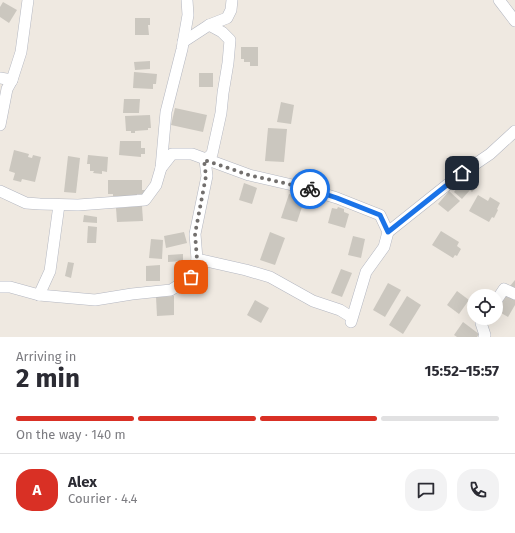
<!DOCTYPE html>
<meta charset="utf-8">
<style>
:root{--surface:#fff;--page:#f2f2f3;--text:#2b2b33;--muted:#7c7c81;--line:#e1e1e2;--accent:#d93025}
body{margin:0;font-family:"Fira Sans",sans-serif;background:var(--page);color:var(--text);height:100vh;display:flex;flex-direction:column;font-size:15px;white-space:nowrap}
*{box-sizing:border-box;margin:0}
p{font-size:13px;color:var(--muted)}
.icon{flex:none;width:22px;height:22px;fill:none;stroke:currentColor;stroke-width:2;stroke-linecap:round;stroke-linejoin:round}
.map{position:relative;height:337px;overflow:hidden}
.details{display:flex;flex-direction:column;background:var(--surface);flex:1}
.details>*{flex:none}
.buttons{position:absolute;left:467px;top:289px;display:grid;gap:8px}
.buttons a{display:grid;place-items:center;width:36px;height:36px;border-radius:50%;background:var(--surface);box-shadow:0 4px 16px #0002;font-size:20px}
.pin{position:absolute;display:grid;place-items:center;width:34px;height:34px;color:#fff;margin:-17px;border-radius:8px;box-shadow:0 2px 6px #0006}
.courier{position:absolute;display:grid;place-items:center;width:40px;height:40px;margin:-20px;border:3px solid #1a73e8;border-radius:50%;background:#fff;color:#222;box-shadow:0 1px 5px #0007}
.overview em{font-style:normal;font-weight:700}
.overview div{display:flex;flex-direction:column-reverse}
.overview{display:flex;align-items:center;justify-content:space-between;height:68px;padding:0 16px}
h1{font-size:26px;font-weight:700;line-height:30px}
.bar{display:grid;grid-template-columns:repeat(4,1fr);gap:6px 4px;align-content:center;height:48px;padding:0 16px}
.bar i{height:5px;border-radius:3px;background:var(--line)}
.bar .on{background:var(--accent)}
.bar p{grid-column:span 4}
.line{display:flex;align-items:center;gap:10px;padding:0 16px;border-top:1px solid var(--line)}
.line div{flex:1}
.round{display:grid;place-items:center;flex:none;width:42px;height:42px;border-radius:16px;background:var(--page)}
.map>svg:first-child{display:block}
.building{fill:#cbc7bf}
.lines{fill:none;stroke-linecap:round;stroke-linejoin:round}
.minor-casing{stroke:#b4b7c1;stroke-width:12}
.minor{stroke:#fff;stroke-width:11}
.done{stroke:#726f6d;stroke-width:4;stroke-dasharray:0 7.2}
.route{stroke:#1a73e8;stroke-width:5}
</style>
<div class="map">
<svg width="515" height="337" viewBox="0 0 515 337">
<rect width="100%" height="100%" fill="#efe9e1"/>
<g class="building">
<path d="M3 2 17 10 9 23 0 17V7Z"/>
<path d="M135 18H150V25H148L149 35H135Z"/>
<path d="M241 47H258V66H250V62H244V59H241Z"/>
<path d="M150 61V69L135 70 134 62Z"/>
<path d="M134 72 157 74 156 84H153V89L133 88Z"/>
<rect x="199" y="73" width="14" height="14"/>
<path d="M124 99H140L139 113H123Z"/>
<path d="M281 102 294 105 291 124 277 122Z"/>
<path d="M175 108 207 115 203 132 171 125Z"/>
<path d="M150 115 151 128H148V130L135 131V133H131V131H126L125 116Z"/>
<path d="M268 128 287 129 284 162 265 161Z"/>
<path d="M120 141H141V148H145V154H141V157L119 155Z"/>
<path d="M14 150 29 154 28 157 32 158 33 155 41 157 35 182 22 179 21 182 13 180 15 173 9 171Z"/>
<path d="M88 155 108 157 107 172 102 171V174L93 173 94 171H90V164H87Z"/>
<path d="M68 156 80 158 76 193 64 192Z"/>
<path d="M466 176 477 186 472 192 470 190 462 199 454 192Z"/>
<path d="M108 180H142V190H145V194H137V196H113V194H108Z"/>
<path d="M244 183 257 188 252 204 239 200Z"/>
<path d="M449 191 460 201 448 212 438 204Z"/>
<path d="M289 194 305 198 297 222 281 218Z"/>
<path d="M478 195 488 201 490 197 500 203 497 209 498 210 494 218 492 217 489 222 469 211Z"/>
<path d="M142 206 143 221 117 222 116 208Z"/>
<path d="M338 207 344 209V212L349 214 345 228 328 223 332 208 337 209Z"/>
<path d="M84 215 97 217V223L83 222Z"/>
<path d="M88 226 97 227 96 243H87Z"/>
<path d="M441 231 459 242 457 246 461 249 457 256 455 255 453 258 432 245Z"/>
<path d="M184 232 187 243 166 248 164 236Z"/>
<path d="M270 232 285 238 275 265 260 260Z"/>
<path d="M353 236 365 239 361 258 348 255Z"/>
<path d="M151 239 163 240 162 259 149 258Z"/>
<path d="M183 254V261L168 262V255Z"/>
<path d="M68 262 74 263 71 278 65 276Z"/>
<path d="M160 265V281H146V266Z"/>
<path d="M341 269 352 273 342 297 331 293Z"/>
<path d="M515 280V291L510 286Z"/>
<path d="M388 283 401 290 385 317 373 310Z"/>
<path d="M457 291 469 300 459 314 447 305Z"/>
<path d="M506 292 515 297V305L508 317 496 310Z"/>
<path d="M174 296V315L157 316 156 297Z"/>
<path d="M407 296 421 305 403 334 389 325Z"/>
<path d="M255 300 269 308 261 323 247 315Z"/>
<path d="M463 322 479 334 477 337H457L454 335Z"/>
</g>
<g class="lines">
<defs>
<g id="minor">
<path d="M232 0 231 10 227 18 209 25 222 32 230 40 228 63 223 93 221 113 212 154 205 160 207 176 195 234 197 259 246 270 270 277 313 301 340 310 348 315"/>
<path d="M499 0 515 21"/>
<path d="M183 42 209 25"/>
<path d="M0 78 12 80 21 52 28 0"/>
<path d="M0 125 7 89 12 80"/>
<path d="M161 168 166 112 182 49 188 15 187 0"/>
<path d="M0 191 26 203 40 204 78 205 145 200 156 185 161 168 172 154H192L249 175 301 187 337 198 380 215 388 232 384 247 366 272 351 322"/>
<path d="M388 232 462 173 490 154 515 131"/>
<path d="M0 287H10L39 295 95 300 132 294 171 290 191 277 196 265 197 259"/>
<path d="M39 295 50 271 59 205"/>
<path d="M496 301 504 289 515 294"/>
<path d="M482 318 481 323 485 335 484 337"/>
</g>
</defs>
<use href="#minor" class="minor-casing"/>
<use href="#minor" class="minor"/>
</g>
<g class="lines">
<path class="done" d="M191 277 197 259 195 234 206 176 204 160 249 175 310 189"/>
<path class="route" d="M310 189 337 198 380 215 388 232 462 173"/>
</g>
</svg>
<div class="buttons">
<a><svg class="icon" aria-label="locate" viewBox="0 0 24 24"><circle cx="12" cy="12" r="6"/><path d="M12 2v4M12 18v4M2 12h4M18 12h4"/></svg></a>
</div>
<div class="pin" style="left:191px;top:277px;background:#ea580c"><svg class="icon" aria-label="bag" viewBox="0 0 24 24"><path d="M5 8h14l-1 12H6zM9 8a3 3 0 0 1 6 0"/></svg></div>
<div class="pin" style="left:462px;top:173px;background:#1f2937"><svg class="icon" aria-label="home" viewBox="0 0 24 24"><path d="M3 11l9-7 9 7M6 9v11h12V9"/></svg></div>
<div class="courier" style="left:310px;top:189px"><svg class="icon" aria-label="bike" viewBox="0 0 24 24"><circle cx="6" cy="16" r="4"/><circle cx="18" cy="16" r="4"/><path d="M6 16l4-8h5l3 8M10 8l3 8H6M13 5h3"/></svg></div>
</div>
<section class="details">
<div class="overview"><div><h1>2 min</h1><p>Arriving in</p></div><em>15:52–15:57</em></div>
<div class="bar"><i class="on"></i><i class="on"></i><i class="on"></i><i></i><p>On the way · 140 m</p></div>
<div class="line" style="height:72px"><b class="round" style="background:var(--accent);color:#fff">A</b><div><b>Alex</b><p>Courier · 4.4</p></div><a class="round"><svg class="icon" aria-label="chat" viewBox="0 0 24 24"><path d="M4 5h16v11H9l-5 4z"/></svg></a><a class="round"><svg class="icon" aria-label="phone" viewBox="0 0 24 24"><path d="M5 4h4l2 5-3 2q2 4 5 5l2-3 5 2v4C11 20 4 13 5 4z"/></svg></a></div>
</section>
